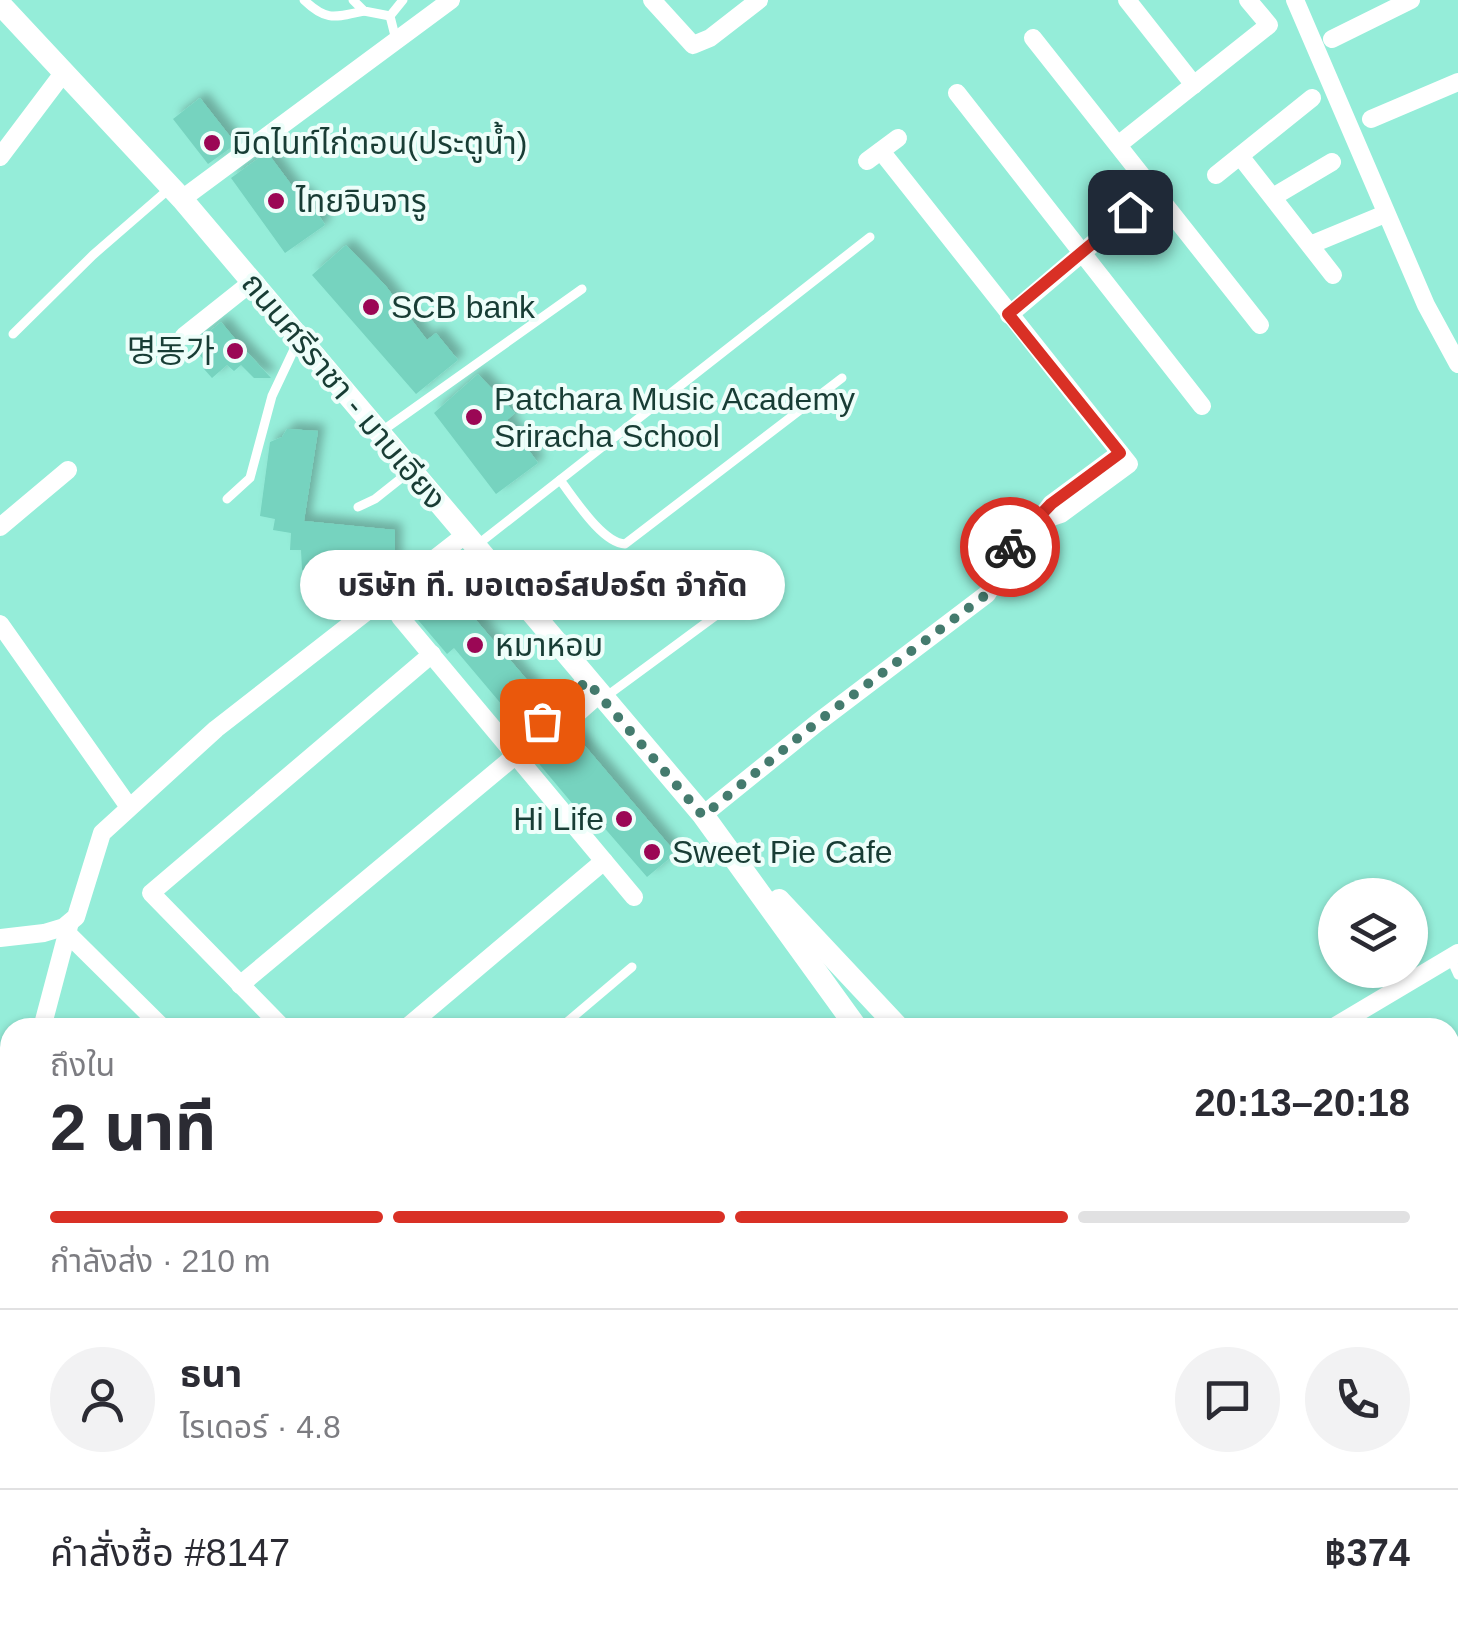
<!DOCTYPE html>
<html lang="th">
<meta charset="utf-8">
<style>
:root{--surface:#fff;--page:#f2f2f3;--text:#2b2b33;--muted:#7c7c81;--line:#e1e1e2;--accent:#d93025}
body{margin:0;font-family:Helvetica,"Noto Sans KR","Noto Sans Thai",sans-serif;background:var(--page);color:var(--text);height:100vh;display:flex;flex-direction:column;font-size:38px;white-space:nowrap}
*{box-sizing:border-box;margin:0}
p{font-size:32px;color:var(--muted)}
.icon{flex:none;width:55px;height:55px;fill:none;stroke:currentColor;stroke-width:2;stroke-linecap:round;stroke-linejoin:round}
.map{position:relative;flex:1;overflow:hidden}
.drawer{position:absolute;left:0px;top:1018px;width:1460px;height:622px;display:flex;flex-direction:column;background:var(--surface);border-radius:30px 30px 0 0;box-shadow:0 2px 8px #0004}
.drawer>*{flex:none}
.tools{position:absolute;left:1318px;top:878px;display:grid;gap:20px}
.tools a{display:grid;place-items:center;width:110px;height:110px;border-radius:50%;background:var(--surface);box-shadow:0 2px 8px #0004;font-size:50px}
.pin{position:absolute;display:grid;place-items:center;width:85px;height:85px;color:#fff;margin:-42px;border-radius:20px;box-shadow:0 5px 15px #0006}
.courier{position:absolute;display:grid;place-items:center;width:100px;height:100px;margin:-50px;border:8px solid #d93025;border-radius:50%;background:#fff;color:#222;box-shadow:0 2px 12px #0007}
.bubble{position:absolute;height:70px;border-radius:35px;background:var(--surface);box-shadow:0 2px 8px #0004;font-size:32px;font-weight:700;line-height:70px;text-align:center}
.headline em{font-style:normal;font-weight:700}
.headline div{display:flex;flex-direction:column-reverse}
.headline{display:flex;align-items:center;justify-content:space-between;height:170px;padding:0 50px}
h1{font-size:65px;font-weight:700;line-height:75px}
.bar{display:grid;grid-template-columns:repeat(4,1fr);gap:15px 10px;align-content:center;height:120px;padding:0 50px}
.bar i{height:12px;border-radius:8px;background:var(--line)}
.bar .active{background:var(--accent)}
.bar p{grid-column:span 4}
.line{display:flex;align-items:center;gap:25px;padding:0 50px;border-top:2px solid var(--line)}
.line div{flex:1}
.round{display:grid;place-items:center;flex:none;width:105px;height:105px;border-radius:52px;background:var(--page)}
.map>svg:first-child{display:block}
.building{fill:#76d3bf;filter:url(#shadow)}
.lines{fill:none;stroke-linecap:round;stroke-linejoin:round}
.service{stroke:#fff;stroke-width:9}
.minor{stroke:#fff;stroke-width:18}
.secondary{stroke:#fff;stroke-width:22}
.done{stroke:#447b6e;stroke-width:10;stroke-dasharray:0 18}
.route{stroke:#d93025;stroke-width:12}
.poi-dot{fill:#9b0755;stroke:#eefefa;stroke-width:4}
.labels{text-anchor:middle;stroke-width:8;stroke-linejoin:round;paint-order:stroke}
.poi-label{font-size:32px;fill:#183d35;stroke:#eefefa;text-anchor:start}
.street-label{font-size:32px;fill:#183d35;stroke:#eefefa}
</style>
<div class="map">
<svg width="1458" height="1639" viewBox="0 0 1458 1639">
<defs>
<filter id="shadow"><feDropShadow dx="7" dy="-7" stdDeviation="5" flood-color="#0004"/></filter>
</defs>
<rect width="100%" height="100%" fill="#95edd9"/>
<g class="building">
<path d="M200 98 236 144 208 164 173 119Z"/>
<path d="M267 152 296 191 307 196 325 225 285 253 231 178Z"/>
<path d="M346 245 385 285 427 340 436 333 458 360 416 394 312 275Z"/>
<path d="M221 322 236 340 271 378H254L241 365 234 371 227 365 212 378 204 369 208 365 192 346Z"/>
<path d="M478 374 515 413 507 420 538 463 496 494 434 413Z"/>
<path d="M287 429 318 431 304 521 395 530V563L384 565 375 575 302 570 301 550H290L291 533 273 530 275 519 260 516 270 442 282 437Z"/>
<path d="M441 579 545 701 519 725 454 648 447 654 407 607Z"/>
<path d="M574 733 676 853 647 877 588 809 582 815 535 759Z"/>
</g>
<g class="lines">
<g class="service">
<path d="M304 0C327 22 335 17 364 11"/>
<path d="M353 0 364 11 390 16"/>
<path d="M396 40 390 16 403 0"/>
<path d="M13 334 93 255 169 189"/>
<path d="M382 431 582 289"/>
<path d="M560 480C574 498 602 543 625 544L842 378"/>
<path d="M227 499 250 478 272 396 298 341"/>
<path d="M358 507 375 499 409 472"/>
<path d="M477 545 870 237"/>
<path d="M604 698 767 578"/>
<path d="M1450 957 1458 975"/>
<path d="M560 1028 632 967"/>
<path d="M1450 1073 1458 1069"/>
<path d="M1325 1630 1334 1639"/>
</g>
<g class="minor">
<path d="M652 0 693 45 710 38 759 0"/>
<path d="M1127 0 1194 85"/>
<path d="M1295 0 1426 305 1458 364"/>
<path d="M1033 38 1260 325"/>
<path d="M1332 39 1411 0"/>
<path d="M957 93 1202 406"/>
<path d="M1371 119 1458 82"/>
<path d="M1118 145 1269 25 1248 0"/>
<path d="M881 151 1129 464 1061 514 1037 522"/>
<path d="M1240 156 1333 275"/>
<path d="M0 157 64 72"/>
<path d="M867 161 898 138"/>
<path d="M1216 175 1312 98"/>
<path d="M1273 197 1332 162"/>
<path d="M182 199 451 0"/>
<path d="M1310 245 1385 214"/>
<path d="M1009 315 1155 191"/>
<path d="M184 336 252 282"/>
<path d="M0 527 68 470"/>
<path d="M400 617 634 897"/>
<path d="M0 624 129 807"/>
<path d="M529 745 541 721 587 681"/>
<path d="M703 815 817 723 987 594 1001 571 1002 557 1015 540 1037 523 1051 504 1120 453"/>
<path d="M67 933 163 1028"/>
<path d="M0 938 44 933 64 927 76 917 102 833 216 729 465 535"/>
<path d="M240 985 516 755 554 734 598 695"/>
<path d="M42 1028 69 926"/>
<path d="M283 1028 151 893 432 654"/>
<path d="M406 1028 604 861"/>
<path d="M1332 1028 1458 953"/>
<path d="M0 1178 10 1142"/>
<path d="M779 1630 787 1639"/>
<path d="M916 1630 924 1639"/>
<path d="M1213 1630 1222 1639"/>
<path d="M626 1639 637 1630"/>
<path d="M719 1639 730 1630"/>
<path d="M1169 1639 1179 1630"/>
</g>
<g class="secondary">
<path d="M0 4 182 199 703 815 857 1028"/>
<path d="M779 900 899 1028"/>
<path d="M1392 1630 1400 1639"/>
<path d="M1444 1630 1452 1639"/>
</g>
</g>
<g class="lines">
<path class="done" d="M542 721 587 681 703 816 816 723 987 594C998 579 999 561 1010 547"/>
<path class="route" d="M1010 547 1051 504 1120 453 1008 314 1130 212"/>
</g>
<g class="poi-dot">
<circle cx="212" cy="143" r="10"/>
<circle cx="276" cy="201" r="10"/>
<circle cx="371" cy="307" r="10"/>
<circle cx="235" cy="351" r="10"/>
<circle cx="474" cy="417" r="10"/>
<circle cx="475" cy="645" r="10"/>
<circle cx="624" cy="819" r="10"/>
<circle cx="652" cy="852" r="10"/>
</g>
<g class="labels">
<g class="poi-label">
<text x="232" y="154">มิดไนท์ไก่ตอน(ประตูน้ำ)</text>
<text x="296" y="212">ไทยจินจารู</text>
<text x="391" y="318">SCB bank</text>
<text x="215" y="362" text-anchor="end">명동가</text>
<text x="494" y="410">Patchara Music Academy<tspan x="494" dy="37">Sriracha School</tspan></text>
<text x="495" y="656">หมาหอม</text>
<text x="604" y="830" text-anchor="end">Hi Life</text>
<text x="672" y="863">Sweet Pie Cafe</text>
</g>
<g class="street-label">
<text transform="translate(344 391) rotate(50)" y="11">ถนนศรีราชา - มาบเอียง</text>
</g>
</g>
</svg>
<div class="tools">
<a><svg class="icon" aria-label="layers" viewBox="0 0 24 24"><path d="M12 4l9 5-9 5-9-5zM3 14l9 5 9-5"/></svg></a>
</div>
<div class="pin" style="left:542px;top:721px;background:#ea580c"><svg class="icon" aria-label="bag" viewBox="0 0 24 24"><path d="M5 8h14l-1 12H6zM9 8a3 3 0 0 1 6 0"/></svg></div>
<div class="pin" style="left:1130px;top:212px;background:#1f2937"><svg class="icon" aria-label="home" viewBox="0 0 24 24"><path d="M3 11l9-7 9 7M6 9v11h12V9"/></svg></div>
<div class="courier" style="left:1010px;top:547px"><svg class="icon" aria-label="bike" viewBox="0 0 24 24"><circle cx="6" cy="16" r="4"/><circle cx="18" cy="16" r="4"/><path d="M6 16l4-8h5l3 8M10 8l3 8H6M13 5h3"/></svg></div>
<div class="bubble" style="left:300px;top:550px;width:485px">บริษัท ที. มอเตอร์สปอร์ต จำกัด</div>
<section class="drawer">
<div class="headline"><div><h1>2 นาที</h1><p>ถึงใน</p></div><em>20:13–20:18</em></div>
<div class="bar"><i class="active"></i><i class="active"></i><i class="active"></i><i></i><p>กำลังส่ง · 210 m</p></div>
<div class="line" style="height:180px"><a class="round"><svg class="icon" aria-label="person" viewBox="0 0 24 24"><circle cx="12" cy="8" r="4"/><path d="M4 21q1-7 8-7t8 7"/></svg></a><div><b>ธนา</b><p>ไรเดอร์ · 4.8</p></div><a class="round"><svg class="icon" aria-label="chat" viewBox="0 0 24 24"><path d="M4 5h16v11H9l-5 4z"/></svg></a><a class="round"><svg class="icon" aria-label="phone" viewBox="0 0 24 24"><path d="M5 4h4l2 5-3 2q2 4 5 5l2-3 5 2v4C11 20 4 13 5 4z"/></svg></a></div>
<div class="line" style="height:130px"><div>คำสั่งซื้อ #8147</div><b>฿374</b></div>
</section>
</div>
